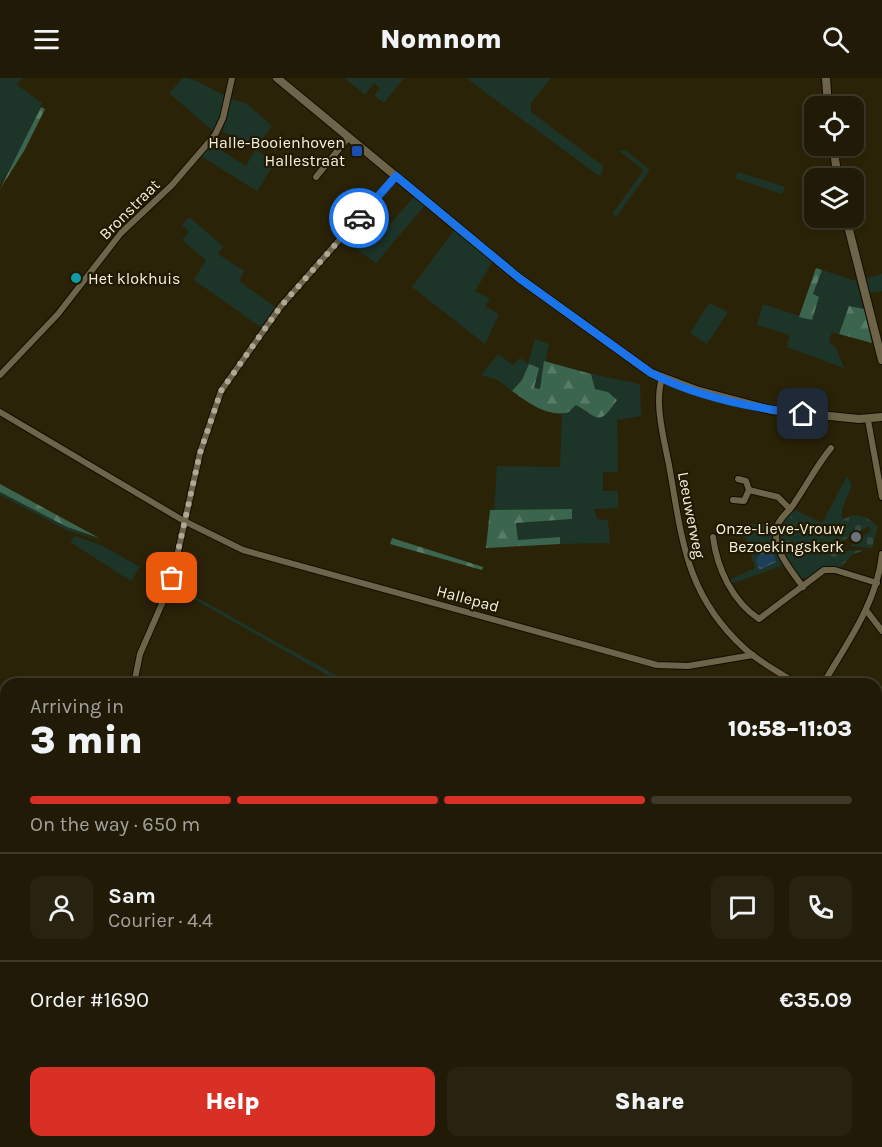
<!DOCTYPE html>
<meta charset="utf-8">
<style>
:root{--surface:#201a06;--page:#282310;--text:#f1f3f6;--muted:#a2a19b;--line:#3d3828;--accent:#d93025}
body{margin:0;font-family:Karla,sans-serif;background:var(--page);color:var(--text);height:100vh;display:flex;flex-direction:column;font-size:22px;white-space:nowrap}
*{box-sizing:border-box;margin:0}
p{font-size:20px;color:var(--muted)}
.icon{flex:none;width:33px;height:33px;fill:none;stroke:currentColor;stroke-width:2;stroke-linecap:round;stroke-linejoin:round}
.map{position:relative;flex:1;overflow:hidden}
.panel{position:absolute;left:0px;top:600px;width:882px;height:470px;display:flex;flex-direction:column;background:var(--surface);border-radius:18px 18px 0 0;box-shadow:0 3px 9px #0003,0 0 0 2px var(--line)}
.panel>*{flex:none}
.controls{position:absolute;left:804px;top:18px;display:grid;gap:12px}
.controls a{display:grid;place-items:center;width:60px;height:60px;border-radius:12px;background:var(--surface);box-shadow:0 3px 9px #0003,0 0 0 2px var(--line);font-size:30px}
.pin{position:absolute;display:grid;place-items:center;width:51px;height:51px;color:#fff;margin:-26px;border-radius:12px;box-shadow:0 3px 9px #0006}
.courier{position:absolute;display:grid;place-items:center;width:60px;height:60px;margin:-30px;border:4px solid #1a73e8;border-radius:50%;background:#fff;color:#222;box-shadow:0 2px 8px #0007}
.head em{font-style:normal;font-weight:800}
.head div{display:flex;flex-direction:column-reverse}
.head{display:flex;align-items:center;justify-content:space-between;height:102px;padding:0 30px}
h1{font-size:39px;font-weight:800;line-height:45px}
.bar{display:grid;grid-template-columns:repeat(4,1fr);gap:9px 6px;align-content:center;height:72px;padding:0 30px}
.bar i{height:8px;border-radius:4px;background:var(--line)}
.bar .current{background:var(--accent)}
.bar p{grid-column:span 4}
.line{display:flex;align-items:center;gap:15px;padding:0 30px;border-top:2px solid var(--line)}
.line div{flex:1}
.round{display:grid;place-items:center;flex:none;width:63px;height:63px;border-radius:12px;background:var(--page)}
.primary-button{display:flex;gap:12px;margin-top:auto;padding:12px 30px}
.primary-button a{flex:1;height:69px;border-radius:12px;background:var(--accent);color:#fff;font-size:24px;font-weight:800;line-height:69px;text-align:center}
.primary-button a+a{background:var(--page);color:var(--text)}
header{display:flex;justify-content:space-between;align-items:center;height:78px;padding:0 30px;background:var(--surface);font-size:27px;font-weight:800}
.map>svg:first-child{display:block}
.grass{fill:#1d3428}
.forest{fill:url(#forest-firs)}
.cemetery{fill:url(#cemetery-stones)}
.park{fill:url(#park-crowns)}
.water{fill:url(#water-waves)}
.lines{fill:none;stroke-linecap:round;stroke-linejoin:round}
.stream{stroke:#1f3e5a;stroke-width:1.5}
.street-casing{stroke:#130c00;stroke-width:8}
.secondary-casing{stroke:#130c00;stroke-width:10}
.street{stroke:#6d6449;stroke-width:6}
.secondary{stroke:#6d6449;stroke-width:8}
.done{stroke:#aea894;stroke-width:6;stroke-dasharray:0 10.8}
.route{stroke:#1a73e8;stroke-width:8}
.transit-dot{fill:#1a4fb4;stroke:#211a01;stroke-width:2}
.culture-dot{fill:#0f9aa8;stroke:#211a01;stroke-width:2}
.worship-dot{fill:#6b7280;stroke:#211a01;stroke-width:2}
.labels{text-anchor:middle;stroke-width:4.5;stroke-linejoin:round;paint-order:stroke}
.poi-label{font-size:16px;fill:#f4efe0;stroke:#211a01;text-anchor:end}
.street-label{font-size:16px;fill:#f4efe0;stroke:#211a01}
</style>
<header><svg class="icon" aria-label="menu" viewBox="0 0 24 24"><path d="M4 6h16M4 12h16M4 18h16"/></svg>Nomnom<svg class="icon" aria-label="search" viewBox="0 0 24 24"><circle cx="10" cy="10" r="6"/><path d="M15 15l6 6"/></svg></header>
<div class="map">
<svg width="882" height="1069" viewBox="0 0 882 1069">
<defs>
<pattern id="forest-firs" width="22" height="20" patternUnits="userSpaceOnUse" patternTransform="scale(1.5)"><rect width="22" height="20" fill="#3b654e"/><path d="M5 1l3.5 6h-7zM16 11l3.5 6h-7z" fill="#587b67"/></pattern>
<pattern id="cemetery-stones" width="16" height="16" patternUnits="userSpaceOnUse" patternTransform="scale(1.5)"><rect width="16" height="16" fill="#1d3428"/><path d="M2 7V4a2 2 0 0 1 4 0v3zM10 15v-3a2 2 0 0 1 4 0v3z" fill="#33483d"/></pattern>
<pattern id="park-crowns" width="20" height="18" patternUnits="userSpaceOnUse" patternTransform="scale(1.5)"><rect width="20" height="18" fill="#1d3428"/><path d="M2 6a3 3 0 1 1 6 0M12 15a3 3 0 1 1 6 0" fill="none" stroke="#33483d"/></pattern>
<pattern id="water-waves" width="16" height="10" patternUnits="userSpaceOnUse" patternTransform="scale(1.5)"><rect width="16" height="10" fill="#1f3e5a"/><path d="M0 5q4-4 8 0t8 0" fill="none" stroke="#405a71"/></pattern>
</defs>
<rect width="100%" height="100%" fill="#2b2308"/>
<g class="grass">
<path d="M0 0H23L16 6 42 25 16 81 0 107Z"/>
<path d="M183 0C198 0 210 12 225 17L220 40 213 53 169 15Z"/>
<path d="M345 0H404L384 25 374 18 380 10 374 5 365 17Z"/>
<path d="M466 0H551L531 25V34L602 87 603 93 599 98Z"/>
<path d="M230 21 246 25 272 48 255 71 275 85 257 113 201 78 211 66 246 88 255 72 222 53Z"/>
<path d="M625 72 650 92 616 139 612 136 644 92 619 73Z"/>
<path d="M738 94 785 109 782 116 735 100Z"/>
<path d="M415 118 426 126 376 185 346 163 372 134 378 139V150H386Z"/>
<path d="M189 139 223 168 218 176 244 193 239 203 275 229 262 250 194 202 206 182 182 162 189 154 182 147Z"/>
<path d="M455 151 493 183 475 213 490 221 485 228 499 236 485 266 412 209Z"/>
<path d="M822 192 856 203 864 231 849 228 839 256 832 254 829 264 836 270 844 290 787 269 790 257 757 247 763 226 812 242 813 216Z"/>
<path d="M882 196V213L867 215 863 201Z"/>
<path d="M709 225 728 234 707 266 690 255Z"/>
<path d="M535 261 549 266 540 311 534 310 529 287 522 302 512 313 498 302 481 297 498 276 513 287 520 280 528 286Z"/>
<path d="M591 296 640 306 641 338 617 342 618 394H603V413H618V430L594 431 597 441 608 442 610 465 560 466V459L518 462 516 445 572 441V431L494 432 497 388 560 389 562 335H567L576 327 587 335 608 314 595 311Z"/>
<path d="M847 398 852 407 842 431V442L825 463 827 476 841 489 839 492 822 490 808 500H801C790 489 774 464 781 447 783 441 789 436 793 431L822 445Z"/>
<path d="M0 414 67 449 105 464 66 452 0 417Z"/>
<path d="M729 446H775L784 487 731 506 729 502 755 490 744 455 727 458Z"/>
<path d="M75 458 101 467 140 489 131 503 70 464Z"/>
<path d="M171 508H176L352 606H343Z"/>
<path d="M876 710 882 711V798L876 813Z"/>
<path d="M6 745V946L0 943V747Z"/>
<path d="M148 1064H241L239 1069H147Z"/>
<path d="M348 1064H401L400 1069H359Z"/>
<path d="M697 1064H719L727 1069H694Z"/>
</g>
<g class="forest">
<path d="M41 29 45 31 24 73 0 111Z"/>
<path d="M816 190 822 192 813 216 819 219 812 242 799 239Z"/>
<path d="M849 228 864 231 872 265 839 256Z"/>
<path d="M544 283 591 296 595 311 608 314 617 322C598 350 598 339 576 327 572 330 570 335 565 335 545 338 526 323 512 313L522 302 529 286 539 290 534 310 540 311Z"/>
<path d="M0 406 99 460 67 449 0 414Z"/>
<path d="M572 431V441L516 445 518 462 560 459V466L486 470 490 432Z"/>
<path d="M392 460 483 489 482 492 390 466Z"/>
</g>
<path class="cemetery" d="M853 437 865 439 878 448 872 470 850 468 871 453 869 448 840 464 845 473 866 472 853 476 841 489 827 476 825 463 842 442Z"/>
<path class="park" d="M789 437 802 447 820 453 822 470 791 481 782 447Z"/>
<path class="water" d="M762 473H773L776 484 759 492 756 482Z"/>
<g class="lines">
<g class="stream">
<path d="M0 945 6 948"/>
<path d="M146 1069 147 1064"/>
</g>
<defs>
<g id="street">
<path d="M316 99 348 60"/>
<path d="M0 297 58 236 121 155 172 107 215 57 223 40 232 0"/>
<path d="M662 300C654 326 664 361 669 387 682 460 685 516 744 570 759 584 779 594 797 606"/>
<path d="M0 334 184 443 243 472 657 587 688 588 753 577"/>
<path d="M868 342 882 419"/>
<path d="M749 412 778 419 790 431"/>
<path d="M733 422 744 423 749 412 746 403 738 401"/>
<path d="M713 459C717 490 732 523 759 541L824 492H835L877 505"/>
<path d="M803 509C791 492 769 468 778 446 782 437 791 432 795 424 808 405 817 387 831 370"/>
<path d="M866 532 882 553"/>
<path d="M134 606 140 576 171 505 200 375 221 313 281 228 396 98"/>
<path d="M823 606C847 565 877 525 882 476"/>
<path d="M876 655 882 659"/>
<path d="M876 675 882 672"/>
<path d="M876 931 882 934"/>
<path d="M876 1029 882 1028"/>
<path d="M876 1059 882 1058"/>
<path d="M669 1064 678 1069"/>
<path d="M775 1064 782 1069"/>
<path d="M647 1066 649 1064"/>
<path d="M486 1069 490 1064"/>
<path d="M616 1069 618 1066 624 1069"/>
<path d="M632 1069 635 1064"/>
<path d="M795 1069 798 1064"/>
<path d="M816 1069 849 1064"/>
</g>
<g id="secondary">
<path d="M277 0 519 200 651 295 696 312 771 332 859 341 882 339"/>
<path d="M826 0 828 28"/>
<path d="M833 68 838 100"/>
<path d="M846 140 882 282"/>
</g>
</defs>
<use href="#street" class="street-casing"/>
<use href="#secondary" class="secondary-casing"/>
<use href="#street" class="street"/>
<use href="#secondary" class="secondary"/>
</g>
<g class="lines">
<path class="done" d="M172 500 200 375 221 313 281 228 359 140"/>
<path class="route" d="M359 140 396 98 519 200 651 295C696 319 753 330 803 336"/>
</g>
<rect class="transit-dot" x="351" y="67" width="12" height="12" rx="3"/>
<circle class="culture-dot" cx="76" cy="200" r="6"/>
<circle class="worship-dot" cx="856" cy="459" r="6"/>
<g class="labels">
<g class="poi-label">
<text x="345" y="70">Halle-Booienhoven<tspan x="345" dy="18">Hallestraat</tspan></text>
<text x="88" y="206" text-anchor="start">Het klokhuis</text>
<text x="844" y="456">Onze-Lieve-Vrouw<tspan x="844" dy="18">Bezoekingskerk</tspan></text>
</g>
<g class="street-label">
<text transform="translate(129 131) rotate(-45)" y="6">Bronstraat</text>
<text transform="translate(692 437) rotate(79)" y="6">Leeuwerweg</text>
<text transform="translate(468 520) rotate(15)" y="6">Hallepad</text>
</g>
</g>
</svg>
<div class="controls">
<a><svg class="icon" aria-label="locate" viewBox="0 0 24 24"><circle cx="12" cy="12" r="6"/><path d="M12 2v4M12 18v4M2 12h4M18 12h4"/></svg></a>
<a><svg class="icon" aria-label="layers" viewBox="0 0 24 24"><path d="M12 4l9 5-9 5-9-5zM3 14l9 5 9-5"/></svg></a>
</div>
<div class="pin" style="left:172px;top:500px;background:#ea580c"><svg class="icon" aria-label="bag" viewBox="0 0 24 24"><path d="M5 8h14l-1 12H6zM9 8a3 3 0 0 1 6 0"/></svg></div>
<div class="pin" style="left:803px;top:336px;background:#1f2937"><svg class="icon" aria-label="home" viewBox="0 0 24 24"><path d="M3 11l9-7 9 7M6 9v11h12V9"/></svg></div>
<div class="courier" style="left:359px;top:140px"><svg class="icon" aria-label="car" viewBox="0 0 24 24"><path d="M5 17H2v-5l4-1 3-4h7l3 4 3 1v5h-3M9 17h6M6 11h13"/><circle cx="7" cy="17" r="2"/><circle cx="17" cy="17" r="2"/></svg></div>
<section class="panel">
<div class="head"><div><h1>3 min</h1><p>Arriving in</p></div><em>10:58–11:03</em></div>
<div class="bar"><i class="current"></i><i class="current"></i><i class="current"></i><i></i><p>On the way · 650 m</p></div>
<div class="line" style="height:108px"><a class="round"><svg class="icon" aria-label="person" viewBox="0 0 24 24"><circle cx="12" cy="8" r="4"/><path d="M4 21q1-7 8-7t8 7"/></svg></a><div><b>Sam</b><p>Courier · 4.4</p></div><a class="round"><svg class="icon" aria-label="chat" viewBox="0 0 24 24"><path d="M4 5h16v11H9l-5 4z"/></svg></a><a class="round"><svg class="icon" aria-label="phone" viewBox="0 0 24 24"><path d="M5 4h4l2 5-3 2q2 4 5 5l2-3 5 2v4C11 20 4 13 5 4z"/></svg></a></div>
<div class="line" style="height:78px"><div>Order #1690</div><b>€35.09</b></div>
<div class="primary-button"><a>Help</a><a>Share</a></div>
</section>
</div>
